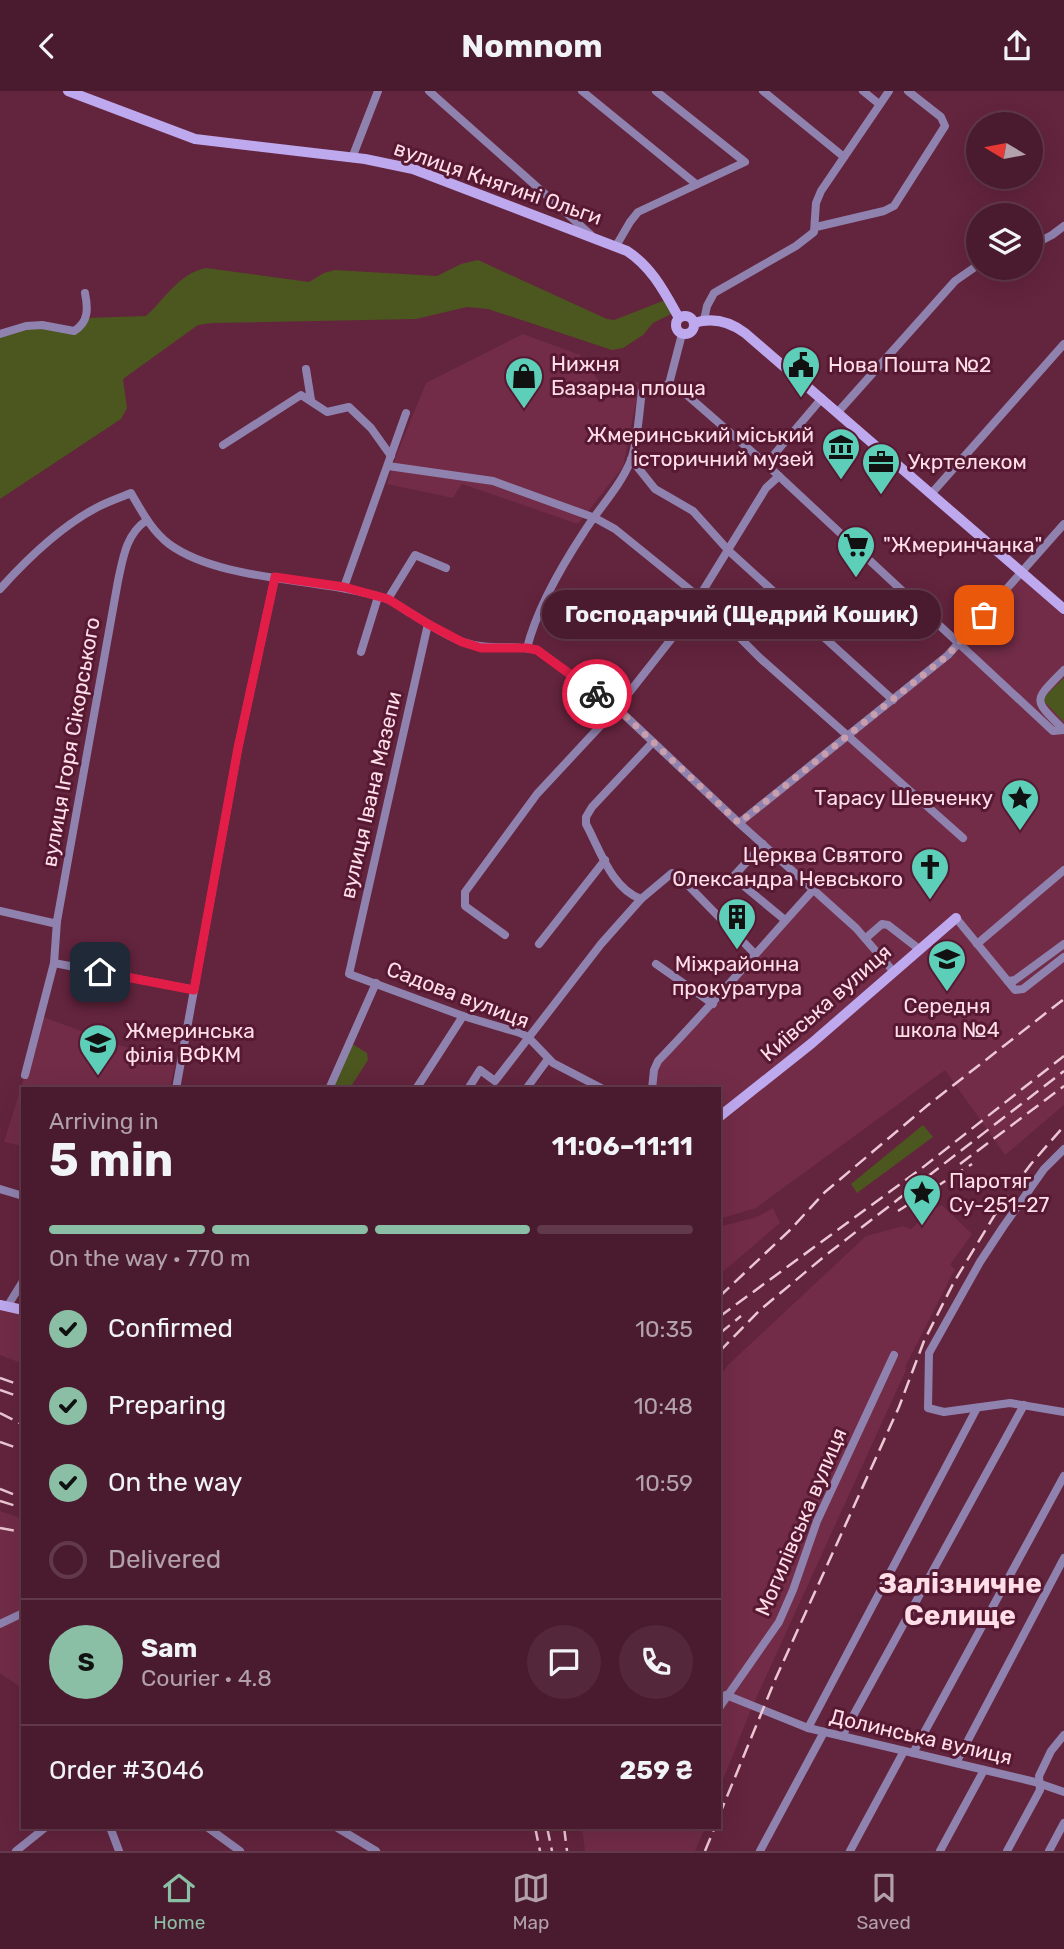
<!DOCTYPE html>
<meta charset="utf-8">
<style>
:root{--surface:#4a1b2e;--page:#54283a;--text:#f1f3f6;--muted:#b2a1aa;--line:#61394a;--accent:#8abfa5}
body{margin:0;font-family:Rubik,sans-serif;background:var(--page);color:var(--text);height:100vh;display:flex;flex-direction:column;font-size:26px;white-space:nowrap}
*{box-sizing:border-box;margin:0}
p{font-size:23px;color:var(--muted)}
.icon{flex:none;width:38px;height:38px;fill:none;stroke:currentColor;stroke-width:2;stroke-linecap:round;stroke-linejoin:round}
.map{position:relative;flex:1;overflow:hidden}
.side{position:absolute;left:21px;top:996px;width:700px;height:742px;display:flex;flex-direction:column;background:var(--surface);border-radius:0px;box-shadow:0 7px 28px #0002,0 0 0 2px var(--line)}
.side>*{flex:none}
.needle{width:46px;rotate:280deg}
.controls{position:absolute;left:966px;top:21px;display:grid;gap:14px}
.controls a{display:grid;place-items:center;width:77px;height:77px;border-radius:50%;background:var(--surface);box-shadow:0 7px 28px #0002,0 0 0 2px var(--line);font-size:35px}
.pin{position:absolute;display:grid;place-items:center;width:60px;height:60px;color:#fff;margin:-30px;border-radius:14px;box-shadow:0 4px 10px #0006}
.courier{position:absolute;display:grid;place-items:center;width:70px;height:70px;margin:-35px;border:5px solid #e11d48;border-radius:50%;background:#fff;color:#222;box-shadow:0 2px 9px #0007}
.bubble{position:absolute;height:49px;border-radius:24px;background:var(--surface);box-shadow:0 7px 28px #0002,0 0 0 2px var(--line);font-size:23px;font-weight:700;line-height:49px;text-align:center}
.overview em{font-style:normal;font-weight:700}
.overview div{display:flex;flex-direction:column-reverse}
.overview{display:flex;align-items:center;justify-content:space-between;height:119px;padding:0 28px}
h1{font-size:46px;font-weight:700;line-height:52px}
.bar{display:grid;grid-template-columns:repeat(4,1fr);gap:10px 7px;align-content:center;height:84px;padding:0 28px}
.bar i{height:9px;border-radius:5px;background:var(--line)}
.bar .selected{background:var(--accent)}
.bar p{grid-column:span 4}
.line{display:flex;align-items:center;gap:18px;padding:0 28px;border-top:2px solid var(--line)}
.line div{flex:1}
.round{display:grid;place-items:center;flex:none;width:74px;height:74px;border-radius:37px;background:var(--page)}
ol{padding:0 28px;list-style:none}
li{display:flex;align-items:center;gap:21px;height:77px}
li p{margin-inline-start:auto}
li .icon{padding:7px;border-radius:50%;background:var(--accent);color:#111;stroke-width:4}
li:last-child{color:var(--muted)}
li i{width:38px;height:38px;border:4px solid var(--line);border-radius:50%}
header{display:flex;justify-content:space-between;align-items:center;height:91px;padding:0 28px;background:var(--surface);font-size:32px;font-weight:700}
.tabs{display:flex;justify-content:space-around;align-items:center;height:98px;border-top:2px solid var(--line);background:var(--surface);font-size:19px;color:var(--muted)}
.tabs a{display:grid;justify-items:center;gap:4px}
.tabs .selected{color:var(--accent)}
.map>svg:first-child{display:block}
.built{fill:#722c47}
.green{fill:#4c561f}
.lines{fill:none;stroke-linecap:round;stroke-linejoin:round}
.street{stroke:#9082af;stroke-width:8}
.secondary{stroke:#bea8ee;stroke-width:10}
.rail{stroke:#ecc7d3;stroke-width:2.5;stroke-dasharray:14 7;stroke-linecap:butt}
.done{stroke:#c89dac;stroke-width:7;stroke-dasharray:0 12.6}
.route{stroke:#e11d48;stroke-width:9}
.labels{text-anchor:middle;stroke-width:6;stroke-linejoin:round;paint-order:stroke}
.street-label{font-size:21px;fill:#ffdee8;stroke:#571932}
.poi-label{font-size:21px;fill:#ffdee8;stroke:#571932;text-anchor:start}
.district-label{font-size:28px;font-weight:bold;fill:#ffdee8;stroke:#571932}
</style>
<header><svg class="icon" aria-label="back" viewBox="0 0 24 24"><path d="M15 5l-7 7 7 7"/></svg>Nomnom<svg class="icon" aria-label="share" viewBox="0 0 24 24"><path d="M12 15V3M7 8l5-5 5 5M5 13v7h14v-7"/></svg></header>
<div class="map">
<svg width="1064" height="1760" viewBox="0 0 1064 1760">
<rect width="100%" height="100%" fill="#63243d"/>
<g class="built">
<path d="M523 243 580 264 601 293 640 291 623 376 578 433 462 393 453 407 387 393 398 360 426 292Z"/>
<path d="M1022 481 1064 518V1014L1005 1064 945 979 756 1117 719 1128V998H652L654 979 814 799 739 732 948 564Z"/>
<path d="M43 926 175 974 170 997 23 998V1055L4 1051Z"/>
<path d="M942 1114 972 1143 950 1174 955 1178 905 1276 907 1277 752 1616 719 1699V1286L728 1274 866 1145 903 1135 911 1138 932 1119Z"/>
<path d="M773 1117 780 1132 719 1184V1136L757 1126Z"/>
<path d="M0 1214 23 1219V1273L0 1264Z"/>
<path d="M0 1420 23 1428V1598L0 1582Z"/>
<path d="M582 1736H705L695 1760H585Z"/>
</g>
<g class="green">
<path d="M478 169 607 228 614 229 668 208 675 221 653 232 643 244 623 257 612 259 488 218 467 216 416 228 212 232 198 234 123 288 127 317 121 328 0 408V243L26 235 70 240 86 227 146 225C166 207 178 183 206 177L309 191 324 182 335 179 437 185 461 173Z"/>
<path d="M1064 587V631L1042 608Z"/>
<path d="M349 951 367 962 368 969 350 997 329 998Z"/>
<path d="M923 1034 933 1046 857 1102 851 1093Z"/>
</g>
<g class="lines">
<g class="street">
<path d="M429 0 591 144"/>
<path d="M582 0 696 93"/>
<path d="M763 0 844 66"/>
<path d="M863 0 879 13"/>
<path d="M352 67 378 0"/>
<path d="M816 136 884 120 894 115 945 35 941 26 908 0"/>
<path d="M616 155 630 131 638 121 745 71 656 0"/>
<path d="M1031 155 1052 144 1064 135"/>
<path d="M704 229 707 215 714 202 796 155 814 141 816 112 821 100 889 0"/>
<path d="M0 243 26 235 42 234 74 240C89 231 88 217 85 202"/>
<path d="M306 278 311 309"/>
<path d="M669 293 682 243 680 242"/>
<path d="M838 321 955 190 978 174"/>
<path d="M223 354 301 304 327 321 349 316 371 337 391 365"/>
<path d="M631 368 655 398 693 420 729 460 893 609"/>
<path d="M766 373 822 307"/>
<path d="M388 375 493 390 595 427 615 438 699 506 760 567 963 747"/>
<path d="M931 403 1064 253"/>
<path d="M344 496 406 322"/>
<path d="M0 498C27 468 60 436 96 417 107 411 119 407 131 402 142 421 152 440 169 453 221 491 321 487 384 507 394 510 403 518 412 523 428 533 445 544 463 551 488 560 512 553 537 559L617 617 739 732 856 837 893 880"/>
<path d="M699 506 766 397 779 385"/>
<path d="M388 508 415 464 446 477"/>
<path d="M428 533 349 883 463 925 520 942 528 946 553 972 603 998"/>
<path d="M527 557C537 517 561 476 584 441 599 417 620 396 631 369 638 350 639 321 642 300L669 293 680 298 766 373 1053 640 1064 639"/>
<path d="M361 561 378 506"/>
<path d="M1064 579C1033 611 1032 607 1064 639"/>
<path d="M653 651 592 716 586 726V733C600 759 612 798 641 808L672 782 679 785 755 863"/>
<path d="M739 732 948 564 1064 433"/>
<path d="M763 753 733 786 785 829"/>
<path d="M0 820 53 832 57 830 118 490C123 467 126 443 147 429"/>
<path d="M956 827 1015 899 1023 898 1064 866"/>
<path d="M57 830 54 872 194 899"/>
<path d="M505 844 465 815V801L537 703 617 617 702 509"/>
<path d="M866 847 882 833 888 834 919 858"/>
<path d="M539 853 605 769"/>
<path d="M977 853 1064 779"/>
<path d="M656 873 713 913"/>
<path d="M1008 890 1015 889 1064 853"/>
<path d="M25 984 54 872"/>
<path d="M176 998 238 657 275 486"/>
<path d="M329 998 376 892"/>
<path d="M416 998 463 925"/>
<path d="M468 998 480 979 495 990 601 853 641 808"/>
<path d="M526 998 548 968"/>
<path d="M652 998 654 979 658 970C712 914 762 855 814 798"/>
<path d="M1064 1058 1044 1078 1003 1136 980 1171 929 1262 928 1317 944 1321 1010 1312 1064 1321"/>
<path d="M0 1098 23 1105"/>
<path d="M7 1216 23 1190"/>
<path d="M0 1533 23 1522"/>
<path d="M726 1604 808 1637 1035 1691 1064 1701"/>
<path d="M719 1617 779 1531 793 1499 817 1430 894 1264"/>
<path d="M808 1637 977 1317"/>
<path d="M842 1645 1024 1314"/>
<path d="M913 1662 1064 1385"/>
<path d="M956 1672 1064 1467"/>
<path d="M110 1736 119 1760"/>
<path d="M207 1736 240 1760"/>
<path d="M336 1736 376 1760"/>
<path d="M16 1760 46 1736"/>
<path d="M760 1760 824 1641"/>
<path d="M850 1760 904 1660"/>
<path d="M940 1760 984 1679"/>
<path d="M1007 1760 1040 1699 1039 1685 1051 1660 1064 1644"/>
<path d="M1049 1760 1064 1732"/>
</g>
<g class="secondary">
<path d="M68 0 195 48 365 68 413 78 627 160C652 176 665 202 679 227"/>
<circle cx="685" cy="234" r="9"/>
<path d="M694 232C713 226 729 230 745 242L1064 518"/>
<path d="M719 1026 812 952 956 827"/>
<path d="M0 1214 23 1219"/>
</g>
<g class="rail">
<path d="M960 1073 1064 995"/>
<path d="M898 1120 972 1073"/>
<path d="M719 1206 790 1139 825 1101 928 1014 1064 908"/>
<path d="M719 1226 922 1077 1064 965"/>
<path d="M719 1243 741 1225"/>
<path d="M719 1261 760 1219 826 1164 1064 980"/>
<path d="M0 1287 23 1295"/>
<path d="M0 1299 23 1307"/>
<path d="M0 1322 23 1334"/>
<path d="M0 1351 23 1359"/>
<path d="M0 1398 23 1407"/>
<path d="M0 1410 23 1417"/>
<path d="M0 1437 23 1441"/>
<path d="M719 1725 775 1589 899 1316 924 1250 954 1191 1002 1112 1031 1073 1064 1035"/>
<path d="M535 1736 540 1760"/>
<path d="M547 1736 552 1760"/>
<path d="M564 1736 567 1760"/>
<path d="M705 1760 715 1736"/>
</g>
</g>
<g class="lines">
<path class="done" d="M597 603 617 617 739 732 948 564 984 524"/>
<path class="route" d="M100 881 194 899 238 657 275 486 344 496 388 508 428 533 462 551 481 557H527L537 559 597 603"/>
</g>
<defs>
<symbol id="civic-pin" viewBox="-11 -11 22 30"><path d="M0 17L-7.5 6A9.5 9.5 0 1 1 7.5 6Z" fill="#5dceb8" stroke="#571932"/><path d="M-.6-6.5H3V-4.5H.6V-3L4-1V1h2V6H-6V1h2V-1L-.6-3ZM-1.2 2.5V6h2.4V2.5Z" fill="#111"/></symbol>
<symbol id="shop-pin" viewBox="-11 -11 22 30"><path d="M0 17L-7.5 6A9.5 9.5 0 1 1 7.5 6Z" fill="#5dceb8" stroke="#571932"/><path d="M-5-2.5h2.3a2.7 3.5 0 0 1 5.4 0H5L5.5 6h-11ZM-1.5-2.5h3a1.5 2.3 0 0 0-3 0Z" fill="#111"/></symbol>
<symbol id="museum-pin" viewBox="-11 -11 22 30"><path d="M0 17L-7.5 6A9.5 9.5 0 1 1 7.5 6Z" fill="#5dceb8" stroke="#571932"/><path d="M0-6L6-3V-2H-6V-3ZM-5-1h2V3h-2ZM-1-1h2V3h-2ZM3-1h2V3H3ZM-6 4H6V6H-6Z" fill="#111"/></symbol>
<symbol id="office-pin" viewBox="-11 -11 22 30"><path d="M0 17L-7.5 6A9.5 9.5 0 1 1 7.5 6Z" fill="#5dceb8" stroke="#571932"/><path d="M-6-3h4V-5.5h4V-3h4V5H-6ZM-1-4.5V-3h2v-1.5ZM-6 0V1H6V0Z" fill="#111"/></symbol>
<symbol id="supermarket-pin" viewBox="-11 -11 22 30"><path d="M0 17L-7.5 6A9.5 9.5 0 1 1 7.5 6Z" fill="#5dceb8" stroke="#571932"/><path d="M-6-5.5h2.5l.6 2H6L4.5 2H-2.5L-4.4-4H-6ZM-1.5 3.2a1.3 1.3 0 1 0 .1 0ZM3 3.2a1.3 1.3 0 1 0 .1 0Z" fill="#111"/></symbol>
<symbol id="sight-pin" viewBox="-11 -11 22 30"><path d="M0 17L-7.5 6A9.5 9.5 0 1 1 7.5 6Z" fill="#5dceb8" stroke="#571932"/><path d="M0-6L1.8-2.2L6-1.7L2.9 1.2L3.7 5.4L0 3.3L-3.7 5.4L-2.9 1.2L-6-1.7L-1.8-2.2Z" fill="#111"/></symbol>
<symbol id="church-pin" viewBox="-11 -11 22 30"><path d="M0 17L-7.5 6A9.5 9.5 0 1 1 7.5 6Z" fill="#5dceb8" stroke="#571932"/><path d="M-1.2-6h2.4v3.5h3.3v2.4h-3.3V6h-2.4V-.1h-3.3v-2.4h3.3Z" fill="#111"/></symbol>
<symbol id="building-pin" viewBox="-11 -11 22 30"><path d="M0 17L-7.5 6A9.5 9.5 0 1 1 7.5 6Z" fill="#5dceb8" stroke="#571932"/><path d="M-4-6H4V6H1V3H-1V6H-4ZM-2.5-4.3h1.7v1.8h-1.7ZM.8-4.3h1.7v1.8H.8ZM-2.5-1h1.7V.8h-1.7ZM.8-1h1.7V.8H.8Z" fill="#111"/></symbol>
<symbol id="school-pin" viewBox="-11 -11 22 30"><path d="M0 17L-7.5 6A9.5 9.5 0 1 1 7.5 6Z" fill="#5dceb8" stroke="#571932"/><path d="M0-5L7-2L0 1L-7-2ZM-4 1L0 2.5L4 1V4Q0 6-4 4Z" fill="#111"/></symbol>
<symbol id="university-pin" viewBox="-11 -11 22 30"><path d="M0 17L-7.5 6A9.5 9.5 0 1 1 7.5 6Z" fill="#5dceb8" stroke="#571932"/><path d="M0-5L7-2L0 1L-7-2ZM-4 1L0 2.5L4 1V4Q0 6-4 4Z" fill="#111"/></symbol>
</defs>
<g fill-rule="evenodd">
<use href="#civic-pin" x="779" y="252" width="44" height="60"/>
<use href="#shop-pin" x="502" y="263" width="44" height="60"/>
<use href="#museum-pin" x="819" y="334" width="44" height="60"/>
<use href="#office-pin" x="859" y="349" width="44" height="60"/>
<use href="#supermarket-pin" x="834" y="432" width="44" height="60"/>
<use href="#sight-pin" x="998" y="685" width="44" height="60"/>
<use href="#church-pin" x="908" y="754" width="44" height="60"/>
<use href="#building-pin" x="715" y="804" width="44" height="60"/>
<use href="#school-pin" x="925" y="846" width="44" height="60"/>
<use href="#university-pin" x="76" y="930" width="44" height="60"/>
<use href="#sight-pin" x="900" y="1080" width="44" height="60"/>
</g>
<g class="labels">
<g class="street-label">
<text transform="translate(498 92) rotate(19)" y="7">вулиця Княгині Ольги</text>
<text transform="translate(71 651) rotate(-80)" y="7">вулиця Ігоря Сікорського</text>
<text transform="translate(371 704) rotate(-77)" y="7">вулиця Івана Мазепи</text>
<text transform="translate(458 904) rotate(21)" y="7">Садова вулиця</text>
<text transform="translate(826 912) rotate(-41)" y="7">Київська вулиця</text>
<text transform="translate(801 1431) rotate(-67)" y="7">Могилівська вулиця</text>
<text transform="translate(921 1646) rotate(13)" y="7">Долинська вулиця</text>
</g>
<g class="poi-label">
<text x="551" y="280">Нижня<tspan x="551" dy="24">Базарна площа</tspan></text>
<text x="828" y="281">Нова Пошта №2</text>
<text x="814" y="351" text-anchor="end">Жмеринський міський<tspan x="814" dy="24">історичний музей</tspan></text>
<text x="908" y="378">Укртелеком</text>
<text x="883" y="461">"Жмеринчанка"</text>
<text x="993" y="714" text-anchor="end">Тарасу Шевченку</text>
<text x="903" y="771" text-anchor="end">Церква Святого<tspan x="903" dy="24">Олександра Невського</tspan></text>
<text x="737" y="880" text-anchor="middle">Міжрайонна<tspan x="737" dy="24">прокуратура</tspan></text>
<text x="947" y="922" text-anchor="middle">Середня<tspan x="947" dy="24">школа №4</tspan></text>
<text x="125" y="947">Жмеринська<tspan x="125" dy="24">філія ВФКМ</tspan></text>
<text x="949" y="1097">Паротяг<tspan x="949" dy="24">Су-251-27</tspan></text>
</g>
<g class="district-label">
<text x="960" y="1502">Залізничне<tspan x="960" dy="32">Селище</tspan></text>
</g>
</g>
</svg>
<div class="controls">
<a><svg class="needle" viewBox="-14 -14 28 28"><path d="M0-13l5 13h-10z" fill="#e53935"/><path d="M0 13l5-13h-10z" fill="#b2a1aa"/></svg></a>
<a><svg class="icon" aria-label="layers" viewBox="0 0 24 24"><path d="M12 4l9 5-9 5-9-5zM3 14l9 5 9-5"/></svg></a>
</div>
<div class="pin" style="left:984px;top:524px;background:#ea580c"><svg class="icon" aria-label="bag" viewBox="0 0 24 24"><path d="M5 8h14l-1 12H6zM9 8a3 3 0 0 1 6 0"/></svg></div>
<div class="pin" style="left:100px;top:881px;background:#1f2937"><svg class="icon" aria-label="home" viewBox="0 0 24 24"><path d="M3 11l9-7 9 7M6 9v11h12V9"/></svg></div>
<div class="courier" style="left:597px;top:603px"><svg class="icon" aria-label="bike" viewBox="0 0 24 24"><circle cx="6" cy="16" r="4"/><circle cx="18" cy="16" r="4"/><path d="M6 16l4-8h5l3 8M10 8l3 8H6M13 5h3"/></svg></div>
<div class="bubble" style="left:542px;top:499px;width:399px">Господарчий (Щедрий Кошик)</div>
<section class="side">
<div class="overview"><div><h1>5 min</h1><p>Arriving in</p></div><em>11:06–11:11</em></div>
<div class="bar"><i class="selected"></i><i class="selected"></i><i class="selected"></i><i></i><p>On the way · 770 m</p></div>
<ol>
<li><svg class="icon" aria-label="check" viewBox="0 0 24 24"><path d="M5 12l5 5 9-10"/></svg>Confirmed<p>10:35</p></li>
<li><svg class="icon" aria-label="check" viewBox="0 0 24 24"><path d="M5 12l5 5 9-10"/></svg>Preparing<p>10:48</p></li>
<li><svg class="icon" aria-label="check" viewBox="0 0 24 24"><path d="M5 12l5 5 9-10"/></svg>On the way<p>10:59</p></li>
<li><i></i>Delivered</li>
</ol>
<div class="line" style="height:126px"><b class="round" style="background:var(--accent);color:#111">S</b><div><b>Sam</b><p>Courier · 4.8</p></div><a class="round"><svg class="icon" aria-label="chat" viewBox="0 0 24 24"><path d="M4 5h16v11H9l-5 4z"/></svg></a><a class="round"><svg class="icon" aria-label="phone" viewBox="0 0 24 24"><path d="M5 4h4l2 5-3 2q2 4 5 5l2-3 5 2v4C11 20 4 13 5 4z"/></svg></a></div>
<div class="line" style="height:91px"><div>Order #3046</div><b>259 ₴</b></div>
</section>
</div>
<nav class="tabs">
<a class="selected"><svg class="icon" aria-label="home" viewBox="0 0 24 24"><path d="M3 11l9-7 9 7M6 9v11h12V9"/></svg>Home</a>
<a><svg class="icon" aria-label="map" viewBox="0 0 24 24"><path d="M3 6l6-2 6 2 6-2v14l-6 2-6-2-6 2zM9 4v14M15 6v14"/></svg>Map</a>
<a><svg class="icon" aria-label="saved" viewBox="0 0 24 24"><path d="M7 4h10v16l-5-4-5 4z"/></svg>Saved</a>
</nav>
